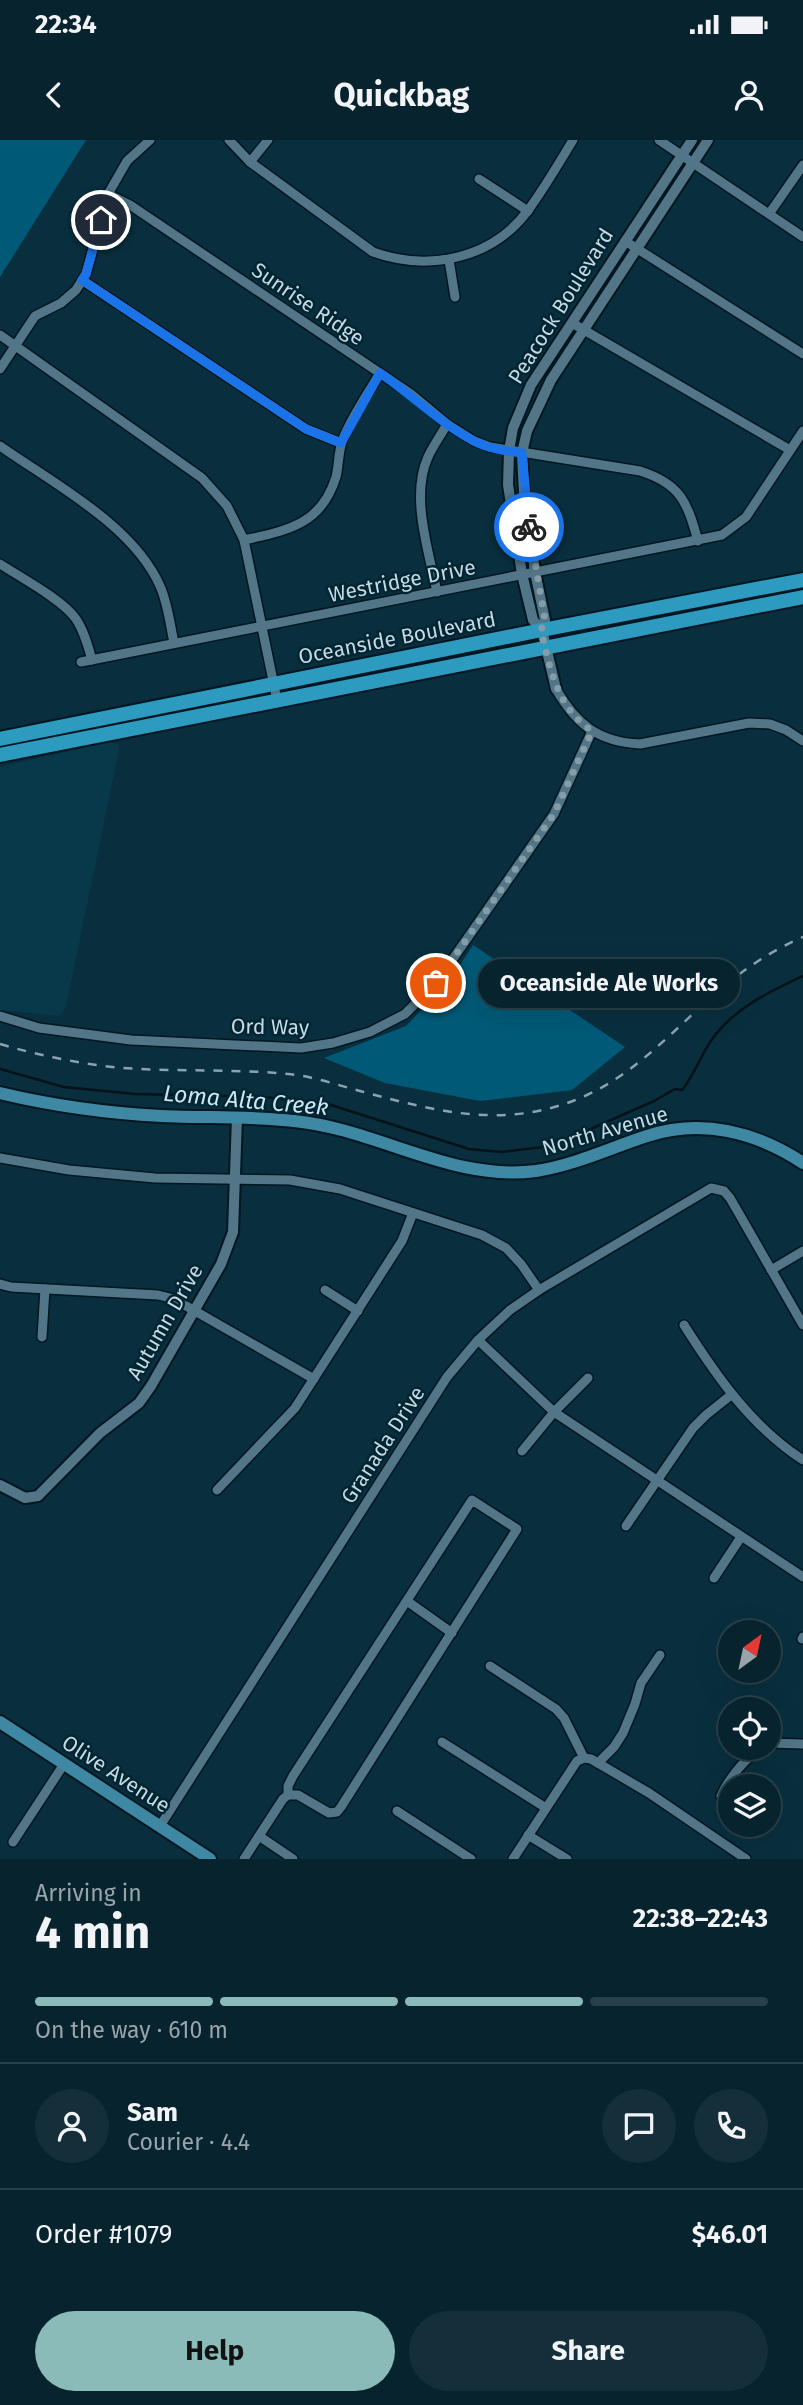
<!DOCTYPE html>
<meta charset="utf-8">
<style>
:root{--surface:#07232e;--page:#152f3a;--text:#f1f3f6;--muted:#98a4aa;--line:#28404a;--accent:#8bbbb9}
body{margin:0;font-family:"Fira Sans",sans-serif;background:var(--page);color:var(--text);height:100vh;display:flex;flex-direction:column;font-size:26px;white-space:nowrap}
*{box-sizing:border-box;margin:0}
p{font-size:23px;color:var(--muted)}
.icon{flex:none;width:38px;height:38px;fill:none;stroke:currentColor;stroke-width:2;stroke-linecap:round;stroke-linejoin:round}
.map{position:relative;height:1719px;overflow:hidden}
.drawer{display:flex;flex-direction:column;background:var(--surface);flex:1}
.drawer>*{flex:none}
.needle{width:46px;rotate:33deg}
.controls{position:absolute;left:718px;top:1480px;display:grid;gap:14px}
.controls a{display:grid;place-items:center;width:63px;height:63px;border-radius:50%;background:var(--surface);box-shadow:0 7px 28px #0002,0 0 0 2px var(--line);font-size:35px}
.pin{position:absolute;display:grid;place-items:center;width:60px;height:60px;color:#fff;margin:-30px;border:4px solid #fff;border-radius:50%;box-shadow:0 2px 7px #0007}
.courier{position:absolute;display:grid;place-items:center;width:70px;height:70px;margin:-35px;border:5px solid #1a73e8;border-radius:50%;background:#fff;color:#222;box-shadow:0 2px 9px #0007}
.bubble{position:absolute;height:49px;border-radius:24px;background:var(--surface);box-shadow:0 7px 28px #0002,0 0 0 2px var(--line);font-size:23px;font-weight:700;line-height:49px;text-align:center}
.headline em{font-style:normal;font-weight:700}
.headline div{display:flex;flex-direction:column-reverse}
.headline{display:flex;align-items:center;justify-content:space-between;height:119px;padding:0 35px}
h1{font-size:46px;font-weight:700;line-height:52px}
.bar{display:grid;grid-template-columns:repeat(4,1fr);gap:10px 7px;align-content:center;height:84px;padding:0 35px}
.bar i{height:9px;border-radius:5px;background:var(--line)}
.bar .selected{background:var(--accent)}
.bar p{grid-column:span 4}
.line{display:flex;align-items:center;gap:18px;padding:0 35px;border-top:2px solid var(--line)}
.line div{flex:1}
.round{display:grid;place-items:center;flex:none;width:74px;height:74px;border-radius:37px;background:var(--page)}
.action{display:flex;gap:14px;margin-top:auto;padding:14px 35px}
.action a{flex:1;height:80px;border-radius:42px;background:var(--accent);color:#111;font-size:28px;font-weight:700;line-height:80px;text-align:center}
.action a+a{background:var(--page);color:var(--text)}
.status{display:flex;justify-content:space-between;align-items:center;height:49px;padding:0 35px;background:var(--surface);direction:ltr}
.status svg{height:19px;fill:currentColor}
header{display:flex;justify-content:space-between;align-items:center;height:91px;padding:0 35px;background:var(--surface);font-size:32px;font-weight:700}
.map>svg:first-child{display:block}
.built{fill:#07394b}
.green{fill:#005a77}
.lines{fill:none;stroke-linecap:round;stroke-linejoin:round}
.stream{stroke:#041319;stroke-width:2.5}
.minor-casing{stroke:#001621;stroke-width:12}
.tertiary-casing{stroke:#001621;stroke-width:14}
.secondary-casing{stroke:#001621;stroke-width:16}
.primary-casing{stroke:#001621;stroke-width:18}
.minor{stroke:#527687;stroke-width:9}
.tertiary{stroke:#527687;stroke-width:10}
.secondary{stroke:#3f88a4;stroke-width:12}
.primary{stroke:#2d9ac0;stroke-width:14}
.rail{stroke:#8aa3ae;stroke-width:2.5;stroke-dasharray:9 9;stroke-linecap:butt}
.done{stroke:#849ea9;stroke-width:7;stroke-dasharray:0 12.6}
.route{stroke:#1a73e8;stroke-width:9}
.labels{text-anchor:middle;stroke-width:5;stroke-linejoin:round;paint-order:stroke}
.street-label{font-size:21px;fill:#c6d9e3;stroke:#002533}
.water-label{font-size:23px;font-style:italic;fill:#cde6f2;stroke:#002533}
</style>
<div class="status"><b>22:34</b><svg viewBox="0 0 49 12"><path d="M0 12V9h3v3zM5 12V6h3v6zM10 12V3h3v9zM15 12V0h3v12zM26 1h20v11H26zM47 4h2v5h-2z"/></svg></div>
<header><svg class="icon" aria-label="back" viewBox="0 0 24 24"><path d="M15 5l-7 7 7 7"/></svg>Quickbag<svg class="icon" aria-label="person" viewBox="0 0 24 24"><circle cx="12" cy="8" r="4"/><path d="M4 21q1-7 8-7t8 7"/></svg></header>
<div class="map">
<svg width="803" height="1719" viewBox="0 0 803 1719">
<rect width="100%" height="100%" fill="#092f3e"/>
<path class="built" d="M109 602 120 605 66 867 59 876 0 870V627Z"/>
<g class="green">
<path d="M0 0H86L0 137Z"/>
<path d="M473 805 625 907 572 950 480 961 385 943 324 918 406 886 451 839Z"/>
</g>
<g class="lines">
<path class="stream" d="M0 929 64 947 135 954 263 957 328 964 469 1009 502 1012 552 1006 654 961 675 949 682 950C695 934 701 914 713 898 736 867 769 852 803 836"/>
<defs>
<g id="minor">
<path d="M229 0 250 22 373 112C429 132 493 119 529 69 545 47 559 23 573 0"/>
<path d="M659 0 803 97"/>
<path d="M250 22 268 0"/>
<path d="M479 39 528 71"/>
<path d="M108 54 130 65 411 254 447 284 474 301 490 307 640 331C681 344 687 362 698 401"/>
<path d="M769 74 803 25"/>
<path d="M625 101 803 214"/>
<path d="M449 120 455 157"/>
<path d="M82 140 306 289 341 303"/>
<path d="M572 183 790 310"/>
<path d="M0 195 202 338 227 366 244 400 277 560"/>
<path d="M0 229 35 176 61 163 76 150 86 134 108 54 127 21 150 0"/>
<path d="M0 306C54 344 133 385 160 446 168 464 170 484 174 503"/>
<path d="M244 400C288 390 321 385 336 337 339 325 338 311 343 299 352 276 367 255 380 233"/>
<path d="M0 424C20 437 63 460 76 479 84 491 88 506 92 520"/>
<path d="M437 452C429 412 410 356 428 317 433 306 441 295 447 284"/>
<path d="M81 522 722 395 746 377 803 291"/>
<path d="M556 549C576 584 598 602 640 604L749 583 770 584 786 590 803 601"/>
<path d="M0 876 39 888 131 900 301 908 333 903 370 892 405 874 436 843 554 674 592 591"/>
<path d="M0 1018 69 1030 155 1038 290 1040 340 1049 482 1095 506 1108 521 1124 539 1150"/>
<path d="M771 1130 803 1111"/>
<path d="M0 1144 11 1147 158 1155 174 1159 314 1239"/>
<path d="M325 1150 358 1171"/>
<path d="M684 1185C717 1237 751 1286 803 1320"/>
<path d="M42 1197 45 1149"/>
<path d="M478 1200 554 1272 803 1437"/>
<path d="M522 1311 554 1272 588 1238"/>
<path d="M217 1350 295 1268 402 1101 413 1073"/>
<path d="M626 1386 693 1288 706 1275 731 1255"/>
<path d="M714 1438 741 1397"/>
<path d="M407 1461 452 1493"/>
<path d="M802 1499 803 1497"/>
<path d="M490 1526 556 1569 564 1578 584 1618"/>
<path d="M442 1602 546 1668"/>
<path d="M768 1603 803 1604"/>
<path d="M598 1623 614 1607 623 1593 635 1564 641 1543 660 1515"/>
<path d="M721 1656C730 1636 742 1622 760 1608"/>
<path d="M397 1671 471 1719"/>
<path d="M160 1686 447 1237 478 1200 510 1170 539 1150 711 1048 724 1051 730 1058 803 1185"/>
<path d="M528 1695 567 1719"/>
<path d="M259 1696 293 1719"/>
<path d="M13 1702 64 1624"/>
<path d="M244 1719 283 1659 288 1655V1646L293 1636 472 1360 517 1389 341 1667 337 1672 329 1673 298 1655H288"/>
<path d="M513 1719 577 1621 584 1618 591 1619 649 1653 746 1719"/>
</g>
<g id="tertiary">
<path d="M542 490 533 480 522 434 508 345 509 311 513 288 531 245 692 0"/>
<path d="M556 549 542 490 545 480 535 432 524 353 522 313 527 291 551 240 708 0"/>
<path d="M0 1345 25 1358 38 1356 100 1293 139 1263 151 1246 221 1124 233 1092 237 977"/>
</g>
<g id="secondary">
<path d="M0 953C54 966 107 973 162 976 206 978 251 976 294 981 377 989 451 1042 536 1031 575 1025 610 1008 647 996 702 978 756 992 803 1023"/>
<path d="M0 1582 210 1719"/>
</g>
<g id="primary">
<path d="M0 599 542 490 803 440"/>
<path d="M0 615 803 457"/>
</g>
</defs>
<use href="#minor" class="minor-casing"/>
<use href="#tertiary" class="tertiary-casing"/>
<use href="#secondary" class="secondary-casing"/>
<use href="#primary" class="primary-casing"/>
<use href="#minor" class="minor"/>
<use href="#tertiary" class="tertiary"/>
<use href="#secondary" class="secondary"/>
<use href="#primary" class="primary"/>
<path class="rail" d="M0 904C34 914 68 921 103 926 164 933 227 928 288 934 312 936 337 945 360 951 438 972 509 991 587 955 643 929 680 882 727 844 750 825 775 809 803 797"/>
</g>
<g class="lines">
<path class="done" d="M436 843 554 674 592 591C557 568 550 528 541 490L545 480 529 387"/>
<path class="route" d="M101 80 86 134 82 140 306 289 341 303 380 233C411 254 441 284 474 301 489 309 506 311 522 313L529 387"/>
</g>
<g class="labels">
<g class="street-label">
<text transform="translate(308 164) rotate(34)" y="7">Sunrise Ridge</text>
<text transform="translate(561 166) rotate(-58)" y="7">Peacock Boulevard</text>
<text transform="translate(402 441) rotate(-11)" y="7">Westridge Drive</text>
<text transform="translate(397 498) rotate(-11)" y="7">Oceanside Boulevard</text>
<text transform="translate(270 887) rotate(1)" y="7">Ord Way</text>
<text transform="translate(605 991) rotate(-16)" y="7">North Avenue</text>
<text transform="translate(165 1182) rotate(-60)" y="7">Autumn Drive</text>
<text transform="translate(383 1305) rotate(-57)" y="7">Granada Drive</text>
<text transform="translate(116 1634) rotate(33)" y="7">Olive Avenue</text>
</g>
<g class="water-label">
<text transform="translate(246 960) rotate(5)" y="8">Loma Alta Creek</text>
</g>
</g>
</svg>
<div class="controls">
<a><svg class="needle" viewBox="-14 -14 28 28"><path d="M0-13l5 13h-10z" fill="#e53935"/><path d="M0 13l5-13h-10z" fill="#98a4aa"/></svg></a>
<a><svg class="icon" aria-label="locate" viewBox="0 0 24 24"><circle cx="12" cy="12" r="6"/><path d="M12 2v4M12 18v4M2 12h4M18 12h4"/></svg></a>
<a><svg class="icon" aria-label="layers" viewBox="0 0 24 24"><path d="M12 4l9 5-9 5-9-5zM3 14l9 5 9-5"/></svg></a>
</div>
<div class="pin" style="left:436px;top:843px;background:#ea580c"><svg class="icon" aria-label="bag" viewBox="0 0 24 24"><path d="M5 8h14l-1 12H6zM9 8a3 3 0 0 1 6 0"/></svg></div>
<div class="pin" style="left:101px;top:80px;background:#1f2937"><svg class="icon" aria-label="home" viewBox="0 0 24 24"><path d="M3 11l9-7 9 7M6 9v11h12V9"/></svg></div>
<div class="courier" style="left:529px;top:387px"><svg class="icon" aria-label="bike" viewBox="0 0 24 24"><circle cx="6" cy="16" r="4"/><circle cx="18" cy="16" r="4"/><path d="M6 16l4-8h5l3 8M10 8l3 8H6M13 5h3"/></svg></div>
<div class="bubble" style="left:478px;top:819px;width:262px">Oceanside Ale Works</div>
</div>
<section class="drawer">
<div class="headline"><div><h1>4 min</h1><p>Arriving in</p></div><em>22:38–22:43</em></div>
<div class="bar"><i class="selected"></i><i class="selected"></i><i class="selected"></i><i></i><p>On the way · 610 m</p></div>
<div class="line" style="height:126px"><a class="round"><svg class="icon" aria-label="person" viewBox="0 0 24 24"><circle cx="12" cy="8" r="4"/><path d="M4 21q1-7 8-7t8 7"/></svg></a><div><b>Sam</b><p>Courier · 4.4</p></div><a class="round"><svg class="icon" aria-label="chat" viewBox="0 0 24 24"><path d="M4 5h16v11H9l-5 4z"/></svg></a><a class="round"><svg class="icon" aria-label="phone" viewBox="0 0 24 24"><path d="M5 4h4l2 5-3 2q2 4 5 5l2-3 5 2v4C11 20 4 13 5 4z"/></svg></a></div>
<div class="line" style="height:91px"><div>Order #1079</div><b>$46.01</b></div>
<div class="action"><a>Help</a><a>Share</a></div>
</section>
